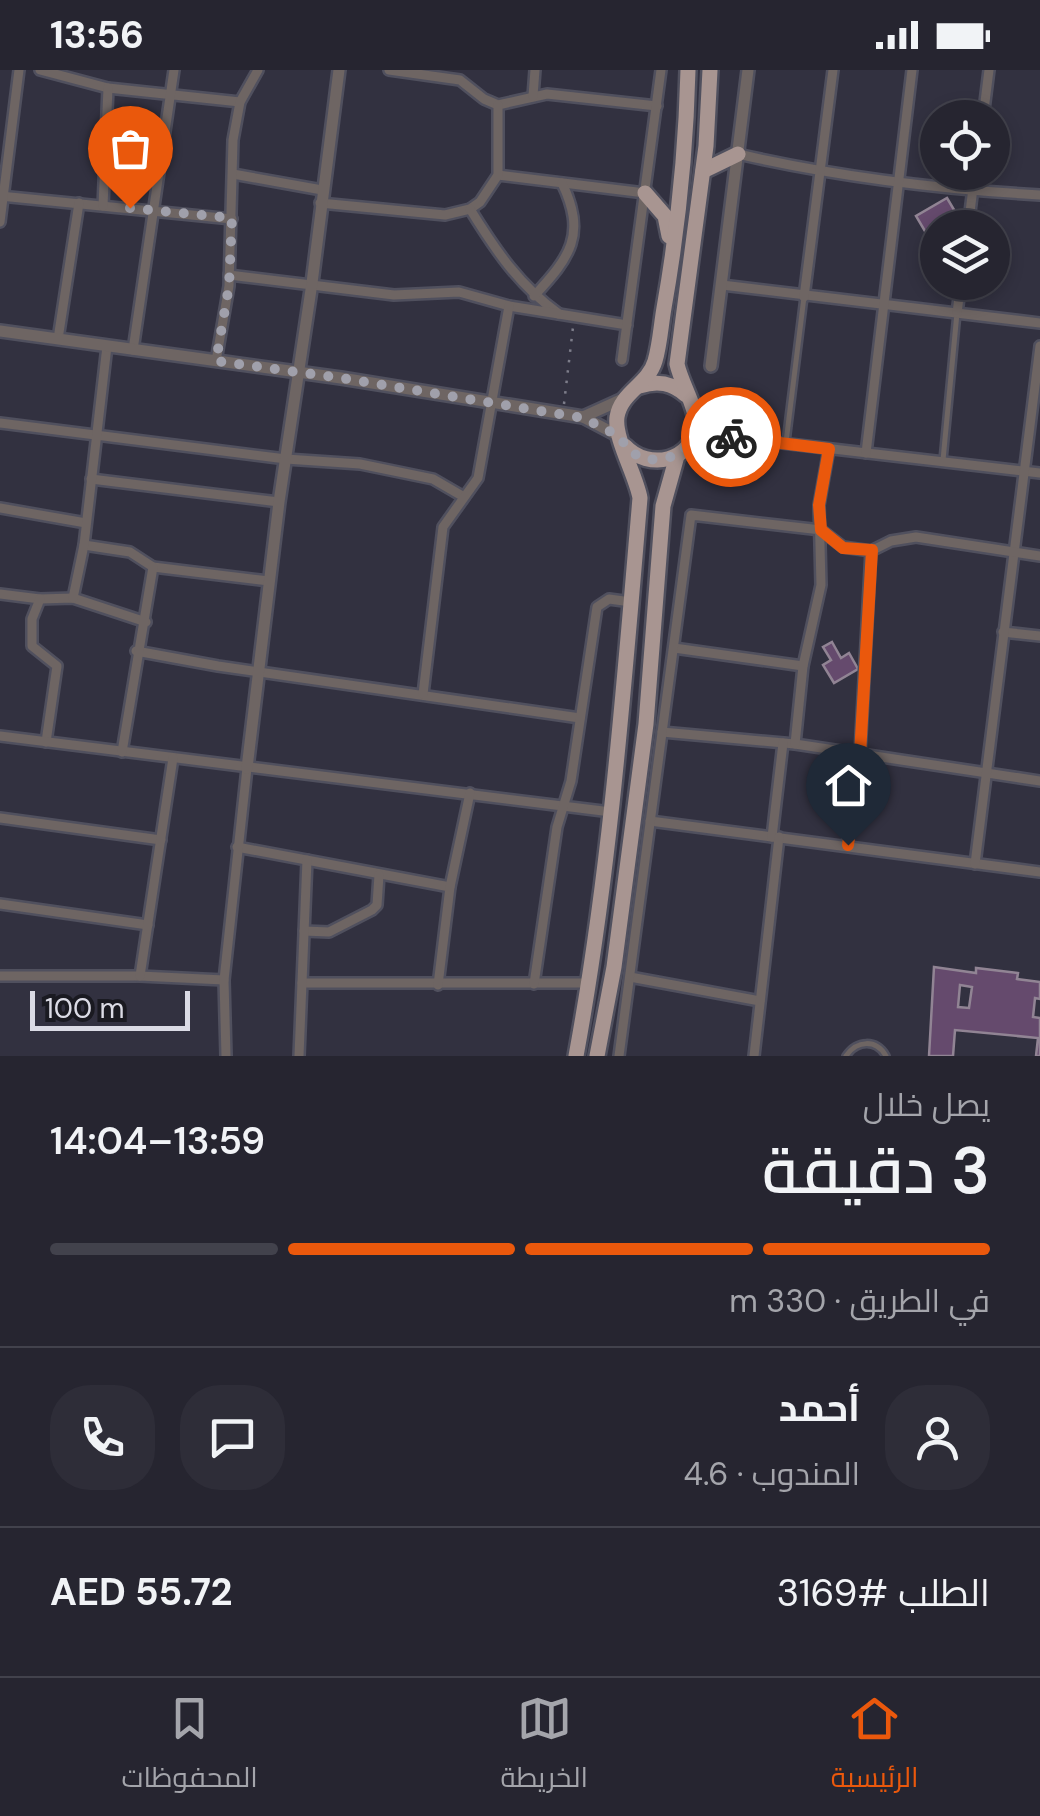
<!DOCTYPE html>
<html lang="ar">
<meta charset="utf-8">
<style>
:root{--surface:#262530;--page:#2e2d38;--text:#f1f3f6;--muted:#a4a5ab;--line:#42424c;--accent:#ea580c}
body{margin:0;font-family:"DM Sans",Cairo,sans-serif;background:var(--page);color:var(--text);direction:rtl;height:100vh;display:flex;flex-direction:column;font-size:38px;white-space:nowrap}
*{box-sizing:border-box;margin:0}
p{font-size:32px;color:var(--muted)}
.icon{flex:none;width:55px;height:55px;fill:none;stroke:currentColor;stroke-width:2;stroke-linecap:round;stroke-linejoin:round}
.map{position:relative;height:986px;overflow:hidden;direction:ltr}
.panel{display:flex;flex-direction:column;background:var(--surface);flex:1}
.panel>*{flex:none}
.tools{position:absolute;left:920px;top:30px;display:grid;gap:20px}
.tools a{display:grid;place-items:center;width:90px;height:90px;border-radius:50%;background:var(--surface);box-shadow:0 5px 15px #0003,0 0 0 2px var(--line);font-size:50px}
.scale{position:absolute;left:30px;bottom:25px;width:160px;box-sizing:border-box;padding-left:10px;border:5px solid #dbdbe5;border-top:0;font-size:28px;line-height:35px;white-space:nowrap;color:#dbdbe5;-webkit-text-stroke:8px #1a1a21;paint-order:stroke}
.pin{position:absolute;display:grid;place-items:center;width:85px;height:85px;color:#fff;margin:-102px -42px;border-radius:50% 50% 50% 0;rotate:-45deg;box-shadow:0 0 10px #0007}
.pin .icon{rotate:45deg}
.courier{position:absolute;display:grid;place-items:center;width:100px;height:100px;margin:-50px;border:8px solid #ea580c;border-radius:50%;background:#fff;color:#222;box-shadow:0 2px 12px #0007}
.headline em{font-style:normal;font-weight:600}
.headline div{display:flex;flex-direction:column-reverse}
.headline{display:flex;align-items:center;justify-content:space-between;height:170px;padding:0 50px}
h1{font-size:65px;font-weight:600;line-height:75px}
.bar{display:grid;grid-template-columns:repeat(4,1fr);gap:15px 10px;align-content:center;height:120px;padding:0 50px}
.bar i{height:12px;border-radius:8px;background:var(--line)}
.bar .current{background:var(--accent)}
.bar p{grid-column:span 4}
.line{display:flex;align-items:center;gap:25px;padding:0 50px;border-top:2px solid var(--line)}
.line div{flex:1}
.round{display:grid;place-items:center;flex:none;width:105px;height:105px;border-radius:40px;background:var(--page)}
.status{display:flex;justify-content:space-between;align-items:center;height:70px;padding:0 50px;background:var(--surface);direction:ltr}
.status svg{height:28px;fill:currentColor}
.tabs{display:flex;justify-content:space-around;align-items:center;height:140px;border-top:2px solid var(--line);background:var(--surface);font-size:28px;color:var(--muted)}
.tabs a{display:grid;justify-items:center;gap:5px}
.tabs .current{color:var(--accent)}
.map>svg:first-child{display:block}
.building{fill:#654a6d;stroke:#918494;stroke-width:2.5;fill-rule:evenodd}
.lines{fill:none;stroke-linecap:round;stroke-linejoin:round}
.service-casing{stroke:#50505e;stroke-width:10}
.minor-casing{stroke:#50505e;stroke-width:14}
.tertiary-casing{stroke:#50505e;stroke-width:16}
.primary-casing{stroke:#50505e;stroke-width:20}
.path{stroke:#7d7d8a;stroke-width:2.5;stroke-dasharray:2.5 8;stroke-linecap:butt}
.service{stroke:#6e6563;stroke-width:5}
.minor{stroke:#6e6563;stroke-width:9}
.tertiary{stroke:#6e6563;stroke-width:11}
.primary{stroke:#a89591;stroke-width:15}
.done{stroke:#a0a0ab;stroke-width:10;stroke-dasharray:0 18}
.route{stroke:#ea580c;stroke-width:12}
</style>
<div class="status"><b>13:56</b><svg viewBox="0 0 49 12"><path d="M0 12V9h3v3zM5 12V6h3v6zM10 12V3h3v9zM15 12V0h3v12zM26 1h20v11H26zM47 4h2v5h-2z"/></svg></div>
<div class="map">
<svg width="1040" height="986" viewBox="0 0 1040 986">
<rect width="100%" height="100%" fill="#323140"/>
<g class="building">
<path d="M947 128 963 155 938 158V170L932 173 916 146Z"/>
<path d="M832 572 841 588 849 583 858 599 834 613 823 595 831 590 823 577Z"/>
<path d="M934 897 976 903V898L1018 903 1017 909 1040 912V929L1035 928 1033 947 1040 948V986H1036L1038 968 955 960 953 986H929ZM960 915 972 917 969 938 958 937Z"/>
</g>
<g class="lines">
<defs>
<g id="service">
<path d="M786 372 804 227"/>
<path d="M943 390 957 243"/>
<path d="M846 986C857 970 876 969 886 986"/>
</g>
<g id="minor">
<path d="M40 0 108 18 240 32"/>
<path d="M389 0 460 10 484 29 498 35 547 24 657 36"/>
<path d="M533 26 535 0"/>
<path d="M983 48 989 0"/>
<path d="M738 84C838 107 938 119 1040 125"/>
<path d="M233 104 322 120"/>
<path d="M498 105 645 123"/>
<path d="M0 126 232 149"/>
<path d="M320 133 445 145 470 139 480 132 498 105V35"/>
<path d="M103 136 108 18"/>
<path d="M470 139C496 181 519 215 559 244"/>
<path d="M0 152 19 0"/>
<path d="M968 158 975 102"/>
<path d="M229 205 394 225 459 222 509 236 627 255"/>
<path d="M722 215 1040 253"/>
<path d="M534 226C570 187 587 165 562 113"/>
<path d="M804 227 833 0"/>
<path d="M957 243 961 212"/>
<path d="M58 269 79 133"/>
<path d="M133 280 174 0"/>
<path d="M622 290 661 0"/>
<path d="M216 291 229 216 233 70 240 32 258 0"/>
<path d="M0 353 286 389 360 394 433 409 464 427"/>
<path d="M696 353 721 366"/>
<path d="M691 371 721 366 1040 403"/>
<path d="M866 383 912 0"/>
<path d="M91 409 279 432"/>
<path d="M0 438 86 453"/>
<path d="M84 475 130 482 153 497 269 511"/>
<path d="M0 524 40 529 73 528 146 552"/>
<path d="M73 528 84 475 107 276"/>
<path d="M40 529 32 549V576L57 596 46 672"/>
<path d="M1003 562 1040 566"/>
<path d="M674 578 803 596"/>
<path d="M136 581 218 596 580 648"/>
<path d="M423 624 443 457 478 408 509 236"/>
<path d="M662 662 795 674 1040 711"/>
<path d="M0 666 611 742"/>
<path d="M795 674 803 596 821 515 819 435 829 379"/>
<path d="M122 682 153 497"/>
<path d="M0 748 161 770"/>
<path d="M650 751 1040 802"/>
<path d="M772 767 783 673"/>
<path d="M847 775 860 683 871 481"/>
<path d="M237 777 450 817"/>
<path d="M975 794 1040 276"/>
<path d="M0 834 148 855"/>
<path d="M304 861 329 862 372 840 377 835 379 805"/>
<path d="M0 906H140L224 910"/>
<path d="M140 906 173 688"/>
<path d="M630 907 760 931"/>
<path d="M302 913H589"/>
<path d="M534 914 557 757 571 711 597 537 609 529 631 532"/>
<path d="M438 915 450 817 470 723"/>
<path d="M226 986 224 910 247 698"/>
<path d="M299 986 307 790"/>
<path d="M619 986 691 445 821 460 843 477 871 481 891 471 916 467 1040 486"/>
<path d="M754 986 779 767"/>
</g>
<g id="tertiary">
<path d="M0 261 341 308 583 347 619 366"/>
<path d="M711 296 748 0"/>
<path d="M583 347 625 328"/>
<path d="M247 698 279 432 312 213 339 0"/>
</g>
<g id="primary">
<path d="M703 101 738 84"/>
<path d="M645 123 665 146 669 166"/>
<path d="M640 316C658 310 672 313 686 325"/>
<path d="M625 376C648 401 694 392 696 354 697 338 681 313 677 294L706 76 710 0"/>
<path d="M576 986C610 802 624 615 640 428 636 405 614 368 617 347 621 322 648 315 655 291 660 274 661 255 664 238 678 159 686 80 688 0"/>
<path d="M597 986 614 897 646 654 663 436 677 386"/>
</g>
</defs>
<use href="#service" class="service-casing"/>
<use href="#minor" class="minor-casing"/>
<use href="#tertiary" class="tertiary-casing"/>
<use href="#primary" class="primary-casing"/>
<path class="path" d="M564 334 573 257"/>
<use href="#service" class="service"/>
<use href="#minor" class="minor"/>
<use href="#tertiary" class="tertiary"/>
<use href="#primary" class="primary"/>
</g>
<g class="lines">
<path class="done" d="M130 138 232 148 229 216 216 291 341 308 583 348 619 366 630 382 648 390 677 386 691 372 731 367"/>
<path class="route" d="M731 367 829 379 819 435 821 460 843 478 872 480 860 684 848 775"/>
</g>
</svg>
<div class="tools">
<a><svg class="icon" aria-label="locate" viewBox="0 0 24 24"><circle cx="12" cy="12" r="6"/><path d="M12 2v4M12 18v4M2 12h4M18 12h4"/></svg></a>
<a><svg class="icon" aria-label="layers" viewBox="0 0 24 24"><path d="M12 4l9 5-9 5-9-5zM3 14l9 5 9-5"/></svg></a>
</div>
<div class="scale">100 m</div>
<div class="pin" style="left:130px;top:138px;background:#ea580c"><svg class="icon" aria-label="bag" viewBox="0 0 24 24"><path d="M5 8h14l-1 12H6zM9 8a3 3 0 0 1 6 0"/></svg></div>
<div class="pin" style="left:848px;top:775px;background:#1f2937"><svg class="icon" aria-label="home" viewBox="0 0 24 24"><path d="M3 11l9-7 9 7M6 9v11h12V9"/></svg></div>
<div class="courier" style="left:731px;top:367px"><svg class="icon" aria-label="bike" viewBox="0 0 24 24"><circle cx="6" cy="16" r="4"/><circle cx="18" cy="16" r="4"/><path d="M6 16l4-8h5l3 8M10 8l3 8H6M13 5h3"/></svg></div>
</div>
<section class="panel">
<div class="headline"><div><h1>3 دقيقة</h1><p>يصل خلال</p></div><em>13:59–14:04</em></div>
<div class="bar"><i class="current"></i><i class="current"></i><i class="current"></i><i></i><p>في الطريق · 330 m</p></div>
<div class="line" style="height:180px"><a class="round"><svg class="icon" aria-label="person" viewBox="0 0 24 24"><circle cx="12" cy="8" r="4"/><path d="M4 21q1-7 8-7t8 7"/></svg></a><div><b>أحمد</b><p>المندوب · 4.6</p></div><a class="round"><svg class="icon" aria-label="chat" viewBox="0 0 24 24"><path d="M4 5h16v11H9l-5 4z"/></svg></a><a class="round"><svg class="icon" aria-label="phone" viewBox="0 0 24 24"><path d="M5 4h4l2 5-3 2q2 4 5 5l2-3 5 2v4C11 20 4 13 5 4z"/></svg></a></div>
<div class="line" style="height:130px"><div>الطلب #3169</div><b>AED 55.72</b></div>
</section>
<nav class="tabs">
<a class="current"><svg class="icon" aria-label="home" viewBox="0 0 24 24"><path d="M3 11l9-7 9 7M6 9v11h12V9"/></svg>الرئيسية</a>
<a><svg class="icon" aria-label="map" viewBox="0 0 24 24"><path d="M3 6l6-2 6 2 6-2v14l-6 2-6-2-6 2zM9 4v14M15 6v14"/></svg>الخريطة</a>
<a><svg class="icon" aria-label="saved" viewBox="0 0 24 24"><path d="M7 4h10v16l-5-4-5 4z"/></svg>المحفوظات</a>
</nav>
